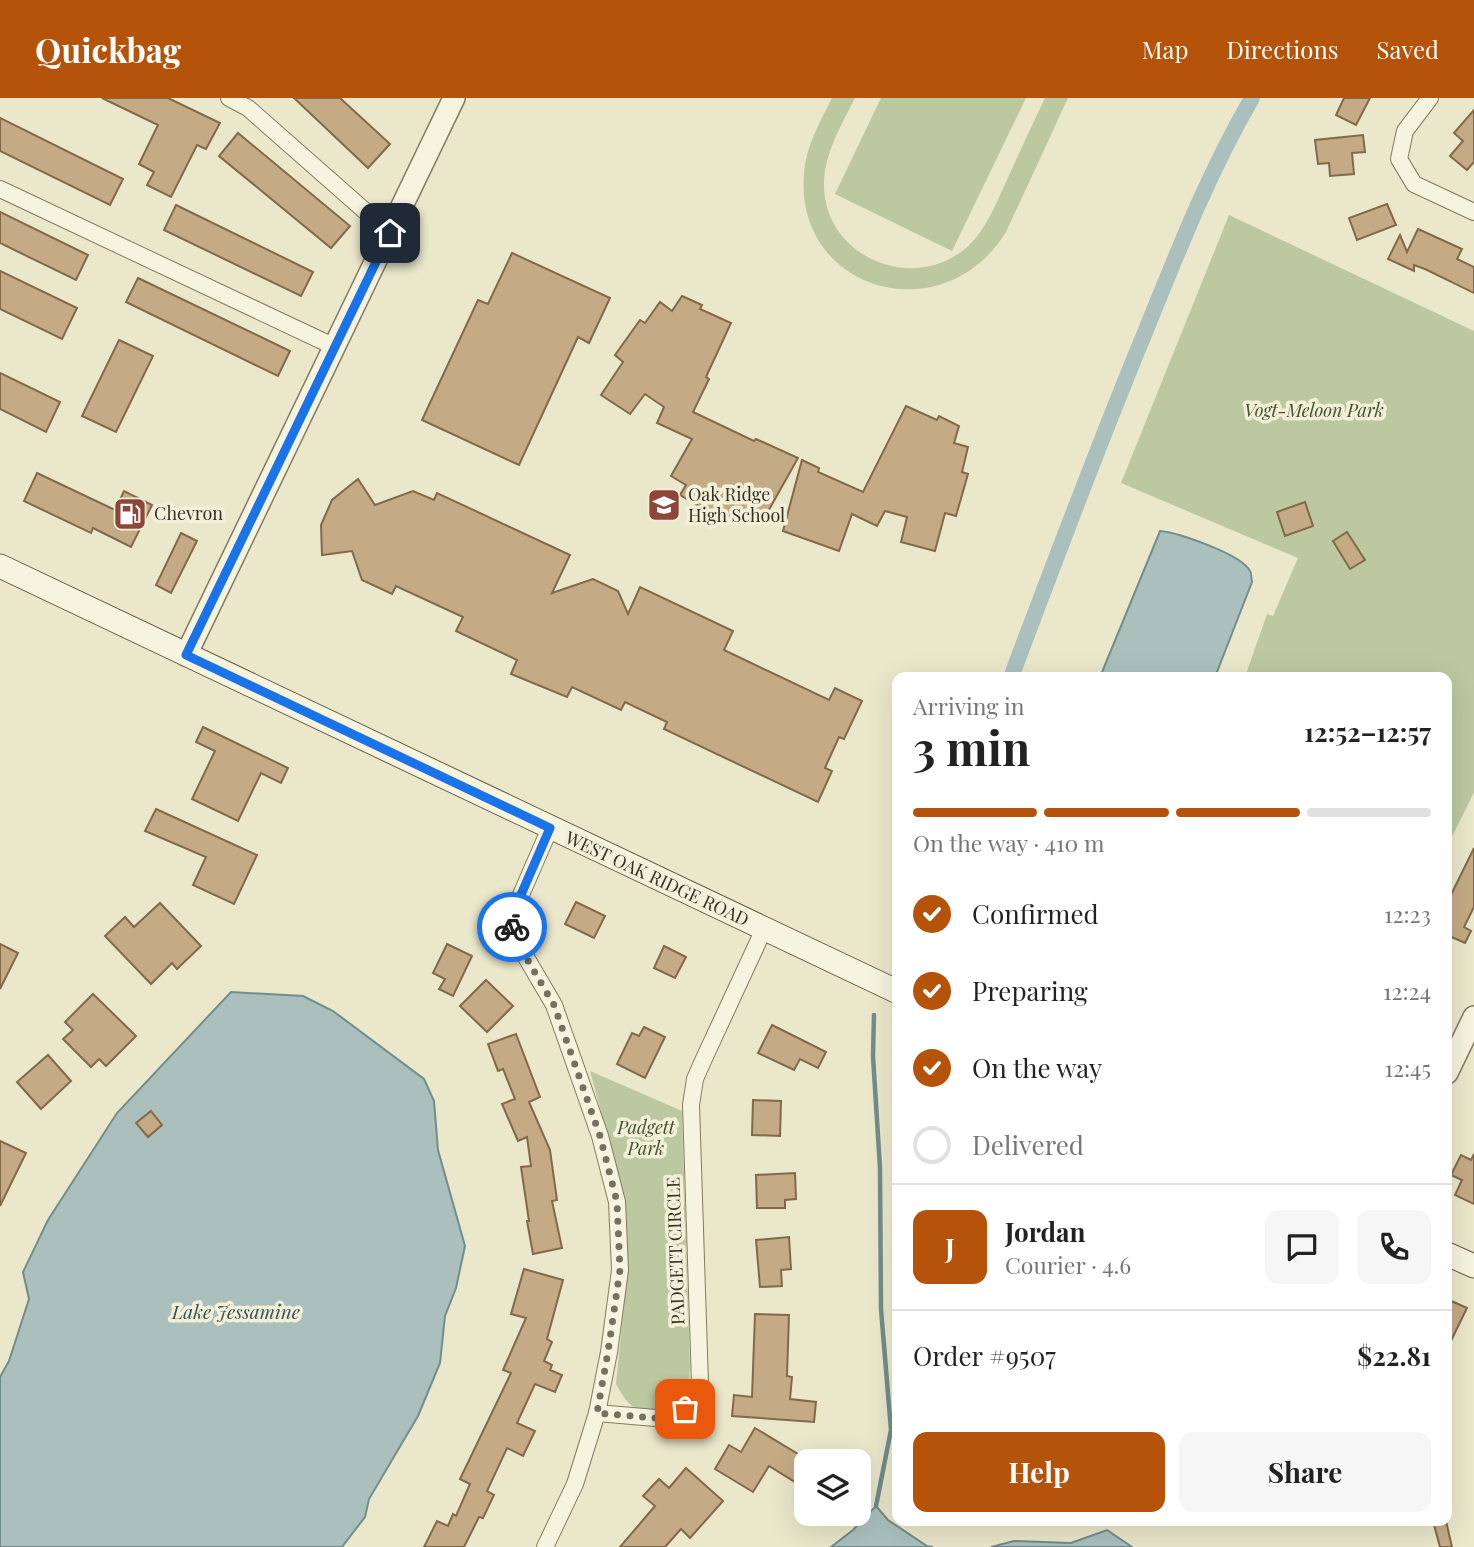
<!DOCTYPE html>
<meta charset="utf-8">
<style>
:root{--surface:#fff;--page:#f6f6f6;--text:#222;--muted:#767676;--line:#e0e0e0;--accent:#b45309}
body{margin:0;font-family:"Playfair Display",serif;background:var(--page);color:var(--text);height:100vh;display:flex;flex-direction:column;font-size:26px;white-space:nowrap}
*{box-sizing:border-box;margin:0}
p{font-size:23px;color:var(--muted)}
.icon{flex:none;width:38px;height:38px;fill:none;stroke:currentColor;stroke-width:2;stroke-linecap:round;stroke-linejoin:round}
.map{position:relative;flex:1;overflow:hidden}
.side{position:absolute;left:892px;top:574px;width:560px;height:854px;display:flex;flex-direction:column;background:var(--surface);border-radius:14px;box-shadow:0 7px 28px #0002}
.side>*{flex:none}
.controls{position:absolute;left:794px;top:1351px;display:grid;gap:14px}
.controls a{display:grid;place-items:center;width:77px;height:77px;border-radius:14px;background:var(--surface);box-shadow:0 7px 28px #0002;font-size:35px}
.pin{position:absolute;display:grid;place-items:center;width:60px;height:60px;color:#fff;margin:-30px;border-radius:14px;box-shadow:0 4px 10px #0006}
.courier{position:absolute;display:grid;place-items:center;width:70px;height:70px;margin:-35px;border:5px solid #1a73e8;border-radius:50%;background:#fff;color:#222;box-shadow:0 2px 9px #0007}
.summary em{font-style:normal;font-weight:700}
.summary div{display:flex;flex-direction:column-reverse}
.summary{display:flex;align-items:center;justify-content:space-between;height:119px;padding:0 21px}
h1{font-size:46px;font-weight:700;line-height:52px}
.bar{display:grid;grid-template-columns:repeat(4,1fr);gap:10px 7px;align-content:center;height:84px;padding:0 21px}
.bar i{height:9px;border-radius:5px;background:var(--line)}
.bar .on{background:var(--accent)}
.bar p{grid-column:span 4}
.line{display:flex;align-items:center;gap:18px;padding:0 21px;border-top:2px solid var(--line)}
.line div{flex:1}
.round{display:grid;place-items:center;flex:none;width:74px;height:74px;border-radius:14px;background:var(--page)}
ol{padding:0 21px;list-style:none}
li{display:flex;align-items:center;gap:21px;height:77px}
li p{margin-inline-start:auto}
li .icon{padding:7px;border-radius:50%;background:var(--accent);color:#fff;stroke-width:4}
li:last-child{color:var(--muted)}
li i{width:38px;height:38px;border:4px solid var(--line);border-radius:50%}
.action{display:flex;gap:14px;margin-top:auto;padding:14px 21px}
.action a{flex:1;height:80px;border-radius:14px;background:var(--accent);color:#fff;font-size:28px;font-weight:700;line-height:80px;text-align:center}
.action a+a{background:var(--page);color:var(--text)}
header{display:flex;align-items:center;gap:42px;box-sizing:border-box;height:98px;padding:0 35px;background:var(--accent);color:#fff}
header strong{font-size:33px}
nav{display:flex;gap:38px;margin-inline-start:auto;font-size:24px}
.map>svg:first-child{display:block}
.green{fill:#bcc8a0}
.water{fill:#abc0bd;stroke:#728d8b;stroke-width:2}
.lines{fill:none;stroke-linecap:round;stroke-linejoin:round}
.stream{stroke:#728d8b;stroke-width:4.5}
.canal{stroke:#abc0bd;stroke-width:16}
.building{fill:#c4ab85;stroke:#826a49;stroke-width:2}
.minor-casing{stroke:#857b61;stroke-width:18}
.tertiary-casing{stroke:#857b61;stroke-width:24}
.secondary-casing{stroke:#685c44;stroke-width:25}
.minor{stroke:#f6f3de;stroke-width:16}
.tertiary{stroke:#f6f3de;stroke-width:21}
.secondary{stroke:#f6f3de;stroke-width:23}
.done{stroke:#76715e;stroke-width:7;stroke-dasharray:0 12.6}
.route{stroke:#1a73e8;stroke-width:9}
.labels{text-anchor:middle;stroke-width:7;stroke-linejoin:round;paint-order:stroke}
.park-label{font-size:18px;font-style:italic;fill:#41522c;stroke:#f3f0da}
.poi-label{font-size:18px;fill:#383123;stroke:#f3f0da;text-anchor:start}
.street-label{font-size:18px;fill:#383123;stroke:#f3f0da}
.water-label{font-size:19px;font-style:italic;fill:#345256;stroke:#f3f0da}
</style>
<header>
<strong>Quickbag</strong>
<nav><a>Map</a><a>Directions</a><a>Saved</a></nav>
</header>
<div class="map">
<svg width="1474" height="1449" viewBox="0 0 1474 1449">
<rect width="100%" height="100%" fill="#eae7cb"/>
<g class="green">
<path d="M832 0H855C841 28 823 57 824 90 827 160 913 195 966 150 986 133 996 105 1007 82 1019 55 1032 27 1045 0H1068L1006 134C943 236 794 193 804 75 806 48 820 24 832 0Z"/>
<path d="M881 0H1026L952 153 835 96Z"/>
<path d="M1229 117 1474 233V694L1447 749V579H1245L1267 516 1273 518 1298 460 1121 385Z"/>
<path d="M590 973 682 1013 690 1270C689 1276 690 1286 686 1292 678 1309 656 1317 638 1311 628 1308 621 1295 616 1286L628 1165 606 1032Z"/>
</g>
<g class="water">
<path d="M1160 433C1179 435 1241 456 1250 473 1252 476 1251 480 1252 484L1215 579H1100Z"/>
<path d="M231 894 303 898 333 913 424 981 434 1003 438 1052 465 1148 456 1190 445 1218 440 1265 418 1318 369 1401 365 1419 342 1449H0V1279L9 1263 29 1201 23 1174 48 1122 117 1015Z"/>
<path d="M876 1408 888 1422 927 1448 933 1449H831L853 1432Z"/>
<path d="M1107 1432 1132 1449H991L1014 1443 1071 1445Z"/>
</g>
<g class="lines">
<path class="stream" d="M874 917 873 958 880 1070 881 1211 891 1332 876 1408"/>
<path class="canal" d="M1013 574C1056 460 1099 345 1146 232 1178 153 1209 74 1252 0"/>
</g>
<g class="building">
<path d="M102 0H168L220 25 206 51 197 47 171 99 147 87 154 74 139 66 158 27Z"/>
<path d="M294 0H340L390 46 368 70Z"/>
<path d="M1344 0H1370L1356 27 1336 17Z"/>
<path d="M1474 12V64L1467 72 1450 58 1463 43 1454 35Z"/>
<path d="M0 20 123 81 110 107 0 53Z"/>
<path d="M238 35 350 128 331 150 219 58Z"/>
<path d="M1363 37 1365 54 1352 55 1354 76 1330 78 1329 65 1318 66 1315 42Z"/>
<path d="M1387 106 1396 127 1357 142 1349 120Z"/>
<path d="M176 107 313 174 301 198 164 132Z"/>
<path d="M0 114 88 157 76 182 0 145Z"/>
<path d="M1418 131 1462 151 1457 161 1474 169V195L1425 171 1414 167V173L1388 161 1400 137 1407 154Z"/>
<path d="M512 155 610 200 589 245 578 239 519 367 422 322 478 202 488 206Z"/>
<path d="M0 173 77 210 62 241 0 211Z"/>
<path d="M138 180 290 253 278 278 126 204Z"/>
<path d="M682 198 702 207 700 211 731 225 706 279 709 281 693 314 754 343 756 341 798 360 761 426 746 416 740 425 717 411 714 417 680 397 686 387 671 378 692 341 657 325 664 309 645 296 630 316 601 297 623 264 615 257 640 222 645 225 660 204 672 213Z"/>
<path d="M119 242 153 258 116 334 82 318Z"/>
<path d="M0 275 60 304 46 334 0 311Z"/>
<path d="M906 308 937 322 939 318 959 328 954 345 968 349 962 374 968 376 956 418 945 415 935 453 901 444 907 419 885 413 877 428 852 416 839 453 783 433 802 362 819 370 818 374 863 394Z"/>
<path d="M37 375 115 412 124 393 152 407 131 449 93 430 91 435 24 403Z"/>
<path d="M358 381 375 407 413 393 434 402 437 395 570 457 552 495 593 481 618 493 628 516 640 489 733 533 724 552 829 602 835 590 862 603 844 641 839 639 825 670 832 673 818 704 664 631 667 624 625 604 621 612 572 589 567 599 511 576 517 562 456 533 463 519 396 488 392 496 362 482 352 453 322 457 321 427 332 402Z"/>
<path d="M1305 404 1313 428 1285 438 1277 414Z"/>
<path d="M1347 434 1365 462 1350 471 1333 443Z"/>
<path d="M181 435 197 443 171 495 156 487Z"/>
<path d="M203 629 288 670 281 685 261 675 238 723 192 701 215 653 196 644Z"/>
<path d="M156 711 257 757 234 806 193 787 206 759 145 733Z"/>
<path d="M1474 750V809L1464 829 1471 833 1465 845 1447 837V805Z"/>
<path d="M576 804 605 818 594 840 565 826Z"/>
<path d="M160 805 201 848 177 871 172 865 151 886 105 838 125 819 134 829Z"/>
<path d="M0 846 18 855 0 891Z"/>
<path d="M447 846 472 858 453 898 439 891 445 881 433 875Z"/>
<path d="M664 848 686 859 675 880 654 870Z"/>
<path d="M486 882 513 908 487 934 460 908Z"/>
<path d="M93 896 136 938 106 968 99 961 91 969 63 941 73 932 65 924Z"/>
<path d="M772 927 826 954 818 970 800 961 794 972 758 955Z"/>
<path d="M644 929 665 939 645 980 617 966 632 935 639 938Z"/>
<path d="M516 936 540 999 529 1004 550 1052 557 1102 552 1103 562 1150 533 1156 527 1123H529L521 1069 531 1068 527 1039 518 1043 502 1006 515 1001 503 971 498 973 488 946Z"/>
<path d="M48 957 71 983 41 1011 17 984Z"/>
<path d="M753 1002 781 1003 780 1038 752 1037Z"/>
<path d="M151 1013 162 1027 148 1039 136 1025Z"/>
<path d="M0 1043 26 1055 0 1108Z"/>
<path d="M1474 1056V1106L1455 1097 1462 1082 1451 1077 1461 1057 1471 1062Z"/>
<path d="M795 1075 796 1101 785 1102V1110H757L756 1077Z"/>
<path d="M789 1139 791 1171 781 1172 782 1188 760 1189 756 1142Z"/>
<path d="M524 1171 563 1182 547 1241 552 1244 544 1263 552 1267 550 1272 562 1277 555 1294 535 1286 517 1325 535 1333 523 1358 507 1350 487 1393 494 1397 483 1420 479 1419 464 1449H424L437 1423 448 1428 453 1416 456 1418 470 1386 460 1381 511 1275 503 1272 526 1220 511 1216Z"/>
<path d="M1447 1201 1467 1210 1447 1251Z"/>
<path d="M755 1216 789 1217 787 1278 792 1279 790 1301 816 1304 814 1324 732 1318 734 1297 752 1299Z"/>
<path d="M755 1330 808 1362 795 1384 769 1368 753 1394 715 1371 729 1347 741 1354Z"/>
<path d="M686 1370 723 1403 690 1440 681 1431 665 1449H620L655 1408 643 1398 659 1381 669 1390Z"/>
<path d="M1433 1423H1446L1452 1449H1440Z"/>
</g>
<g class="lines">
<defs>
<g id="minor">
<path d="M229 0 248 10 390 135"/>
<path d="M1430 0 1405 33 1399 61 1414 86 1474 114"/>
<path d="M0 91 335 249"/>
<path d="M597 1315 667 1321 685 1311 700 1286 691 1007 695 981 702 965 764 831"/>
<path d="M545 1449 575 1386 597 1315 609 1254 620 1172 617 1104 600 1038 554 907 520 849 510 822 550 730"/>
</g>
<g id="tertiary">
<path d="M186 557 454 0"/>
<path d="M1447 975 1474 919"/>
</g>
<g id="secondary">
<path d="M0 468 898 894"/>
<path d="M1447 1156 1474 1168"/>
</g>
</defs>
<use href="#minor" class="minor-casing"/>
<use href="#tertiary" class="tertiary-casing"/>
<use href="#secondary" class="secondary-casing"/>
<use href="#minor" class="minor"/>
<use href="#tertiary" class="tertiary"/>
<use href="#secondary" class="secondary"/>
</g>
<g class="lines">
<path class="done" d="M512 829 520 849 554 907 600 1038 617 1104 620 1172 608 1254 597 1315 667 1321 685 1311"/>
<path class="route" d="M390 135 186 557 550 730 510 822 512 829"/>
</g>
<defs>
<symbol id="school-square" viewBox="-11 -11 22 22"><rect x="-9" y="-9" width="18" height="18" rx="4" fill="#8e4638" stroke="#f3f0da"/><path d="M0-5L7-2L0 1L-7-2ZM-4 1L0 2.5L4 1V4Q0 6-4 4Z" fill="#fff"/></symbol>
<symbol id="fuel-square" viewBox="-11 -11 22 22"><rect x="-9" y="-9" width="18" height="18" rx="4" fill="#8e4638" stroke="#f3f0da"/><path d="M-5.5-6h7V0h2V4h1.3V-2.5L3-4.5l.8-.8L6-3V5H2.5V1h-1V6h-7ZM-4.2-4.7v3.2H.2V-4.7Z" fill="#fff"/></symbol>
</defs>
<g fill-rule="evenodd">
<use href="#school-square" x="645" y="388" width="38" height="38"/>
<use href="#fuel-square" x="111" y="397" width="38" height="38"/>
</g>
<g class="labels">
<g class="park-label">
<text x="1314" y="319">Vogt-Meloon Park</text>
<text x="646" y="1036">Padgett<tspan x="646" dy="21">Park</tspan></text>
</g>
<g class="poi-label">
<text x="688" y="403">Oak Ridge<tspan x="688" dy="21">High School</tspan></text>
<text x="154" y="422">Chevron</text>
</g>
<g class="street-label">
<text transform="translate(657 781) rotate(25)" y="6">WEST OAK RIDGE ROAD</text>
<text transform="translate(676 1153) rotate(-92)" y="6">PADGETT CIRCLE</text>
</g>
<g class="water-label">
<text x="236" y="1221">Lake Jessamine</text>
</g>
</g>
</svg>
<div class="controls">
<a><svg class="icon" aria-label="layers" viewBox="0 0 24 24"><path d="M12 4l9 5-9 5-9-5zM3 14l9 5 9-5"/></svg></a>
</div>
<div class="pin" style="left:685px;top:1311px;background:#ea580c"><svg class="icon" aria-label="bag" viewBox="0 0 24 24"><path d="M5 8h14l-1 12H6zM9 8a3 3 0 0 1 6 0"/></svg></div>
<div class="pin" style="left:390px;top:135px;background:#1f2937"><svg class="icon" aria-label="home" viewBox="0 0 24 24"><path d="M3 11l9-7 9 7M6 9v11h12V9"/></svg></div>
<div class="courier" style="left:512px;top:829px"><svg class="icon" aria-label="bike" viewBox="0 0 24 24"><circle cx="6" cy="16" r="4"/><circle cx="18" cy="16" r="4"/><path d="M6 16l4-8h5l3 8M10 8l3 8H6M13 5h3"/></svg></div>
<section class="side">
<div class="summary"><div><h1>3 min</h1><p>Arriving in</p></div><em>12:52–12:57</em></div>
<div class="bar"><i class="on"></i><i class="on"></i><i class="on"></i><i></i><p>On the way · 410 m</p></div>
<ol>
<li><svg class="icon" aria-label="check" viewBox="0 0 24 24"><path d="M5 12l5 5 9-10"/></svg>Confirmed<p>12:23</p></li>
<li><svg class="icon" aria-label="check" viewBox="0 0 24 24"><path d="M5 12l5 5 9-10"/></svg>Preparing<p>12:24</p></li>
<li><svg class="icon" aria-label="check" viewBox="0 0 24 24"><path d="M5 12l5 5 9-10"/></svg>On the way<p>12:45</p></li>
<li><i></i>Delivered</li>
</ol>
<div class="line" style="height:126px"><b class="round" style="background:var(--accent);color:#fff">J</b><div><b>Jordan</b><p>Courier · 4.6</p></div><a class="round"><svg class="icon" aria-label="chat" viewBox="0 0 24 24"><path d="M4 5h16v11H9l-5 4z"/></svg></a><a class="round"><svg class="icon" aria-label="phone" viewBox="0 0 24 24"><path d="M5 4h4l2 5-3 2q2 4 5 5l2-3 5 2v4C11 20 4 13 5 4z"/></svg></a></div>
<div class="line" style="height:91px"><div>Order #9507</div><b>$22.81</b></div>
<div class="action"><a>Help</a><a>Share</a></div>
</section>
</div>
